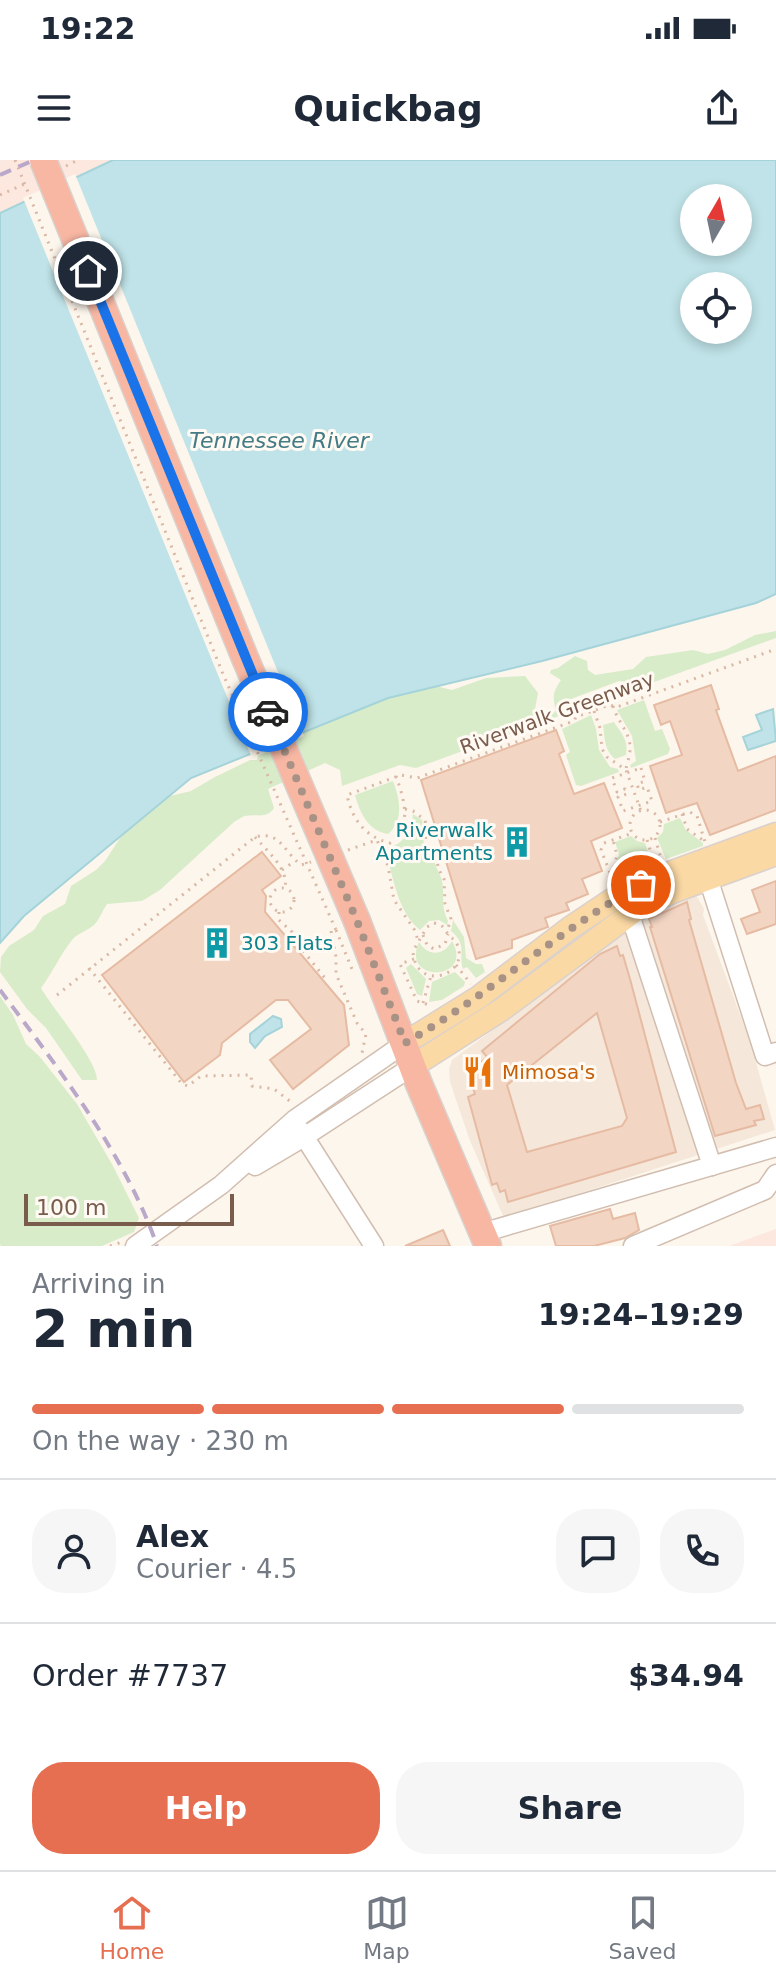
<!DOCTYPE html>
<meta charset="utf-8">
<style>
:root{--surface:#fff;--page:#f6f6f7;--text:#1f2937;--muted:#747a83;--line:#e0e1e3;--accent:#e76f51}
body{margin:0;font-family:"DejaVu Sans",sans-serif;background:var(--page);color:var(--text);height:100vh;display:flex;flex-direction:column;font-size:30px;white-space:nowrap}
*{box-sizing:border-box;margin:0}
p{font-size:26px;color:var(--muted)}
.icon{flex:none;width:44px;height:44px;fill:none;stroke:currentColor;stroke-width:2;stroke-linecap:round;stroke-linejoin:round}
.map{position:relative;height:1086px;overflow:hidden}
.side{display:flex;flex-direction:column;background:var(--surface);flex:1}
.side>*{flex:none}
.needle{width:52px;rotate:9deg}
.controls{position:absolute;left:680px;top:24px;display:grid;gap:16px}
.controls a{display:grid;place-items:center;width:72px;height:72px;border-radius:50%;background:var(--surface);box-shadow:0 4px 12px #0003;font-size:40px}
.scale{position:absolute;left:24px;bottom:20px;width:210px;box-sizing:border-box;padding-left:8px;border:4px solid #7a5c4d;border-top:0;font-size:22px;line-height:28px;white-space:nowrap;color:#7a5c4d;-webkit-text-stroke:6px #fffaf3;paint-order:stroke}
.pin{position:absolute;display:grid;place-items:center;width:68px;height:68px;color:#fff;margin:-34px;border:4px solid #fff;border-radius:50%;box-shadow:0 2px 8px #0007}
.courier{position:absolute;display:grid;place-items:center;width:80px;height:80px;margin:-40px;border:6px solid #1a73e8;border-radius:50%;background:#fff;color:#222;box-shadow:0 2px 10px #0007}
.overview em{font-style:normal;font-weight:700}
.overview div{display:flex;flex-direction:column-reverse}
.overview{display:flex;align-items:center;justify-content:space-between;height:136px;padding:0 32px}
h1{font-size:52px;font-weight:700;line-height:60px}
.bar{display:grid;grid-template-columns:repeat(4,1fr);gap:12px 8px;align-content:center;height:96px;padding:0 32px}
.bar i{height:10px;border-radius:6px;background:var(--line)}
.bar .on{background:var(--accent)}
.bar p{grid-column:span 4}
.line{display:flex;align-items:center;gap:20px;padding:0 32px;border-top:2px solid var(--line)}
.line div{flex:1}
.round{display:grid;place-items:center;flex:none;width:84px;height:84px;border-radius:32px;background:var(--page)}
.action{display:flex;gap:16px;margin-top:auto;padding:16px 32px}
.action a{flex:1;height:92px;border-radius:32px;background:var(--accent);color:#fff;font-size:32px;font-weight:700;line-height:92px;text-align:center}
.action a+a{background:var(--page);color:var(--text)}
.status{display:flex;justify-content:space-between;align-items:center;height:56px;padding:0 40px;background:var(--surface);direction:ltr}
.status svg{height:22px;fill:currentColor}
header{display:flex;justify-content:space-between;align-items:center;height:104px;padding:0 32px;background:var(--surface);font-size:36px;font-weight:700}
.tabs{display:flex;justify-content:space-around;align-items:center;height:112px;border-top:2px solid var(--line);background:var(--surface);font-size:22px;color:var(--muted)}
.tabs a{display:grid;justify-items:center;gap:4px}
.tabs .on{color:var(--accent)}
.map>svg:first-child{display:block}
.residential{fill:#f5e8da}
.commercial{fill:#fde8e0}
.green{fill:#d8ecc9}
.water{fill:#bfe3e8;stroke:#a5d3da;stroke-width:2;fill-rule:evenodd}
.pier{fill:#fdf6ec}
.building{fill:#f3d5c3;stroke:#e6bba3;stroke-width:2;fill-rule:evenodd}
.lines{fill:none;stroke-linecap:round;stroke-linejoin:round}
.minor-casing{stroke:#d1beb0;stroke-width:21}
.major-casing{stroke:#dad1cd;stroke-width:25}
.highway-casing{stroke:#dad1cd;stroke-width:29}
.path{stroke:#d9b8a5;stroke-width:3;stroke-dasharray:2 6;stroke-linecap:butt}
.minor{stroke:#fff;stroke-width:18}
.major{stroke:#fbd9a5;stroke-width:22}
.highway{stroke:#f7b7a3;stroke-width:26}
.rail{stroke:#b9a8c9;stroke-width:4;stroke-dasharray:12 8;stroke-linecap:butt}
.highway-bridge-casing{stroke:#dad1cd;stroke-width:29;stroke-linecap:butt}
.path-bridge{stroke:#d9b8a5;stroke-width:3;stroke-dasharray:2 6;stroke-linecap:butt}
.highway-bridge{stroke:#f7b7a3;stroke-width:26}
.done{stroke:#a89285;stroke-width:8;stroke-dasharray:0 14.4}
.route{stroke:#1a73e8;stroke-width:10}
.labels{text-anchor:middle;stroke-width:6;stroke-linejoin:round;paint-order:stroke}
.street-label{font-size:20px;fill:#7a5c4d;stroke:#fffaf3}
.culture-label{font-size:20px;fill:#0d838f;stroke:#fffaf3;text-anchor:end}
.food-label{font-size:20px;fill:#c56008;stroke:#fffaf3;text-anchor:start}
.water-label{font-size:22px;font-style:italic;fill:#437c86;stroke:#fffaf3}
</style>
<div class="status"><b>19:22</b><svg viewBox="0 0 49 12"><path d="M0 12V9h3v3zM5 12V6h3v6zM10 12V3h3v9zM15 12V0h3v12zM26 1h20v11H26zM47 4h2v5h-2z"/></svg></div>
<header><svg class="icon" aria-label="menu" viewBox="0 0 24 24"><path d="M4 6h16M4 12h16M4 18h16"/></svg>Quickbag<svg class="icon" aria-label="share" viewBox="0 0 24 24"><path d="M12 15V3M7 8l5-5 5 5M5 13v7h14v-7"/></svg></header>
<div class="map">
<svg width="776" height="1086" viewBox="0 0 776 1086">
<rect width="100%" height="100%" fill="#fdf6ec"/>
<path class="residential" d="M696 735 704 749 703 755 750 881 775 970 504 1058 470 981 450 922 449 909 452 900 656 749Z"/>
<g class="commercial">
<path d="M0 0H115L0 56Z"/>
<path d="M776 1069V1086H729Z"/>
</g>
<g class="green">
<path d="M776 471V478L646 525 619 521 571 539 566 544 567 553 416 608 400 605 342 626 340 610 325 603 268 629 274 648C266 660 257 653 245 656 241 657 238 660 234 662L160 730 142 741 107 744C103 750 99 760 94 765 87 771 78 773 72 780 60 795 53 812 41 828 53 849 97 900 97 920H82L46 868 27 849 0 812 1 797 9 786 34 770 43 756 65 744 71 726 96 710 105 701 122 675 170 636 191 631 215 617 250 600H257L260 590 388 538 436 526 452 530 486 518 525 516 538 533 535 549 554 553 556 550C552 536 553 532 561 520L550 513 551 510 558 508 575 496 587 501 588 510 595 515 633 509 646 497 693 490 708 494 725 490 755 475Z"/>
<path d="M644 540 655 571 662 569 670 589 668 594 631 608 630 605 636 601 632 576 617 550Z"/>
<path d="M591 555 596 569 599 590 610 607 618 609 619 612 581 626 576 625 566 595 570 592 562 569Z"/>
<path d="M614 562C621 573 629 580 626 595L615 599C604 589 605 579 603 565Z"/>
<path d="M393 621C400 639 404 661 388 674 368 671 360 653 355 635Z"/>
<path d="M413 654 422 660C426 675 418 687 434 696 434 707 440 712 442 721 445 736 440 744 448 761L447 765 439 760 429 761 420 770C396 750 394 716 384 688 404 686 411 672 413 654Z"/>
<path d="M680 658 686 670 703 683V686L666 699 657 678 663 672 664 664Z"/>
<path d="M631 676 637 681 645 683 652 703 616 720 614 718 619 694 615 682Z"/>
<path d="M453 760 464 777 466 798 476 804H482L485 812 476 818 467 807 463 809C458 794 468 785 451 771Z"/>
<path d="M452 781C475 821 400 824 419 782 428 797 444 796 452 781Z"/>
<path d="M411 804 426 819 422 836 417 834 406 808Z"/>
<path d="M455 812 465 822 464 826 442 840 429 842 432 822Z"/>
<path d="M0 836 13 855 26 884 40 897 77 944 113 1006 139 1058 134 1072 102 1086H1L0 1084Z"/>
</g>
<g class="water">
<path d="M113 0H776V434L756 443 542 501 388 538 191 618 24 756 0 783V53ZM694 38H738V82H694ZM694 126H738V170H694Z"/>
<path d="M773 549 776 581 748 590 743 577 762 570 756 555Z"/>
<path d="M273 856 281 859 282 867 265 876 255 888 250 882V874Z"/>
</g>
<path class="pier" d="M75 14 304 576 252 598 23 38Z"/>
<g class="building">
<path d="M711 525 719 549 716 550 738 611 776 596V650L710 675 697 643 666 653 650 606 682 595 670 561 661 565 654 545Z"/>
<path d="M556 570 564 591 559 594 574 634 604 623 622 668 591 681 602 711 582 719 588 734 566 743 569 750 545 758 548 767 512 780V788L476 799 421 620Z"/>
<path d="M262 692 281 716 262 730 266 736 265 752 344 845 349 885 293 929 270 900 311 869 288 840H276L222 883 220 895 184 922 102 815Z"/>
<path d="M776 721V764L747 774 741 759 760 752 752 730Z"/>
<path d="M687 742 691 759 689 760 736 923 746 949 760 945 764 959 754 961 756 965 715 976 650 767H652L649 759Z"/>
<path d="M617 786 620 796 623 795 630 819 676 992 508 1042 505 1030 500 1032 497 1023 492 1025 468 937 475 934 470 919 474 908 487 897 482 891 600 794ZM597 853 627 958 622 966 527 992 507 925Z"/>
<path d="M610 1049 613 1059 635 1053 639 1070 625 1078 594 1086H556L550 1066Z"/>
<path d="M443 1070 450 1086H405Z"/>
</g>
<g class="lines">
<defs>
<g id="minor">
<path d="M708 718 765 896 776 892"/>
<path d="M626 757 633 764 712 1006"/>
<path d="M300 970 374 1086"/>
<path d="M255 1006 304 977 413 906"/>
<path d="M482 1073 776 987"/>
<path d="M135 1086 221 1025 294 960 405 883"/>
<path d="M633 1086 765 1030 776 1014"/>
</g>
<g id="major">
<path d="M405 883 479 837 570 768 612 740 664 715 776 674"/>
<path d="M413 906 501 850 636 750 672 732 776 694"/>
</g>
<path id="highway" d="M357 761 419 924 488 1086"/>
</defs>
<use href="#minor" class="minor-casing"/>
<use href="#major" class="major-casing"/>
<use href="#highway" class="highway-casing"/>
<g class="path">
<path d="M66 6 78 0"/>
<path d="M0 35 29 22"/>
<path d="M613 546C617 561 631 573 630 589 630 596 627 603 626 609"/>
<path d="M594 551 600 568 602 589 607 597 626 610 641 651"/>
<path d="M641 608 645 621 637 624 639 630 647 627 652 641 623 651 618 637 627 634 625 629 617 632 612 618Z"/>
<path d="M396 616C404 639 413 667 390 683 365 677 352 659 347 635L401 615 417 618 574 561 576 557 609 545 617 547 776 489"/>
<path d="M405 649 413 651 425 660C428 675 420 686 437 694L438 708 444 719 445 744 451 759 447 771"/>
<circle cx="645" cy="665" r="15"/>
<path d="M682 654 687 669 704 681"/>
<path d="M660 662 690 652 697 656 705 682"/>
<path d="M255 677C266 690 289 709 285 727"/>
<path d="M655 678 661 698"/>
<path d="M647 680 654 702"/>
<path d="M348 690 377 680 388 706 394 740 414 769 418 780"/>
<path d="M282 710 295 701"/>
<path d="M612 715 617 695 613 680"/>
<path d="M613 720 601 690 604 683 633 673"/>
<circle cx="282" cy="740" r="12"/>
<path d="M279 752V760L292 772 293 778 328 822"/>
<path d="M434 763C444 765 443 768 448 774 455 783 452 774 457 784 471 816 415 833 413 791L427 767Z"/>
<path d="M336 770 354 814"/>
<path d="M331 771 336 797V814L357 863 366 874 362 893"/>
<path d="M423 775 427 785 434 789 445 784 448 774"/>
<path d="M414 799 400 804 417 841 432 846"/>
<path d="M456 805 471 824"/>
<path d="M89 808 182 924 188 926 201 916 251 915 252 926 274 929 291 942"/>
<path d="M57 835 255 677C280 670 284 692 301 705L311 702"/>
<path d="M423 843 431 816"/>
<path d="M110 1086 122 1082"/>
</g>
<use href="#minor" class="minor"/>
<use href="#major" class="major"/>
<use href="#highway" class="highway"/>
<g class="rail">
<path d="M0 15 34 0"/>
<path d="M0 830C56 905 127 997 157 1086"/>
</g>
<defs>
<path id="highway-bridge" d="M43 0 245 498 357 761"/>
</defs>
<use href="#highway-bridge" class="highway-bridge-casing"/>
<path class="path-bridge" d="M15 0 223 514 336 770"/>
<use href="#highway-bridge" class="highway-bridge"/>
</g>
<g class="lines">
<path class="done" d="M268 552 357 761 405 883C488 836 558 770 641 725"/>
<path class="route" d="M88 111 268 552"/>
</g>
<defs>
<symbol id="building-bare" viewBox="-9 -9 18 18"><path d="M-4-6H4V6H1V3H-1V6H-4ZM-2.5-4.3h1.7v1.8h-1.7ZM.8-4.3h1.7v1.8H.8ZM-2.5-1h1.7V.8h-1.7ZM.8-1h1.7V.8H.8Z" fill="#0f9aa8" stroke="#fffaf3" stroke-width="2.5" paint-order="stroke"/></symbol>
<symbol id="restaurant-bare" viewBox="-9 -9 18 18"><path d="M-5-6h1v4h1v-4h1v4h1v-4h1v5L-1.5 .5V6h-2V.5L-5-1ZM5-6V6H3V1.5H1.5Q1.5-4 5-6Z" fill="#e8710a" stroke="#fffaf3" stroke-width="2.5" paint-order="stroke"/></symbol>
</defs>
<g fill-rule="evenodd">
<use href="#building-bare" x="495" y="660" width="44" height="44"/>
<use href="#building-bare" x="195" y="761" width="44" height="44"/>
<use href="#restaurant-bare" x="456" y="890" width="44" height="44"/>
</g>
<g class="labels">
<g class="street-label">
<text transform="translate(557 553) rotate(-20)" y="7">Riverwalk Greenway</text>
</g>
<g class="culture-label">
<text x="493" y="677">Riverwalk<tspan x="493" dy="23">Apartments</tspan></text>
<text x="241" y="790" text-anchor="start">303 Flats</text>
</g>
<g class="food-label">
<text x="502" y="919">Mimosa's</text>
</g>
<g class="water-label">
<text x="279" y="288">Tennessee River</text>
</g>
</g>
</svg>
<div class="controls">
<a><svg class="needle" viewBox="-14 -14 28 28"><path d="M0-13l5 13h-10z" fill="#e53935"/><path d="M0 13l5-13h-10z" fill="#747a83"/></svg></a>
<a><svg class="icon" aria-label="locate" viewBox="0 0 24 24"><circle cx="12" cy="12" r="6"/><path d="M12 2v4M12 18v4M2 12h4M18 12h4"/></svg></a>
</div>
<div class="scale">100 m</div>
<div class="pin" style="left:641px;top:725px;background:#ea580c"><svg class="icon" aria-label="bag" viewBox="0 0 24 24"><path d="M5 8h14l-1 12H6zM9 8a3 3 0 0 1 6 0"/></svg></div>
<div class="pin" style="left:88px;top:111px;background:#1f2937"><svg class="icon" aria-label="home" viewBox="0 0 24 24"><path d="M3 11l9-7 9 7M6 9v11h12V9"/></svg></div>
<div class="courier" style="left:268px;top:552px"><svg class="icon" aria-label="car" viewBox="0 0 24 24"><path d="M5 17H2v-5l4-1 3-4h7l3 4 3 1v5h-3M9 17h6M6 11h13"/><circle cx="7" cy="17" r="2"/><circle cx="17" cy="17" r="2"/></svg></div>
</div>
<section class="side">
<div class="overview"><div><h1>2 min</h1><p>Arriving in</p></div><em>19:24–19:29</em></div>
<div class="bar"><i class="on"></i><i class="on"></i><i class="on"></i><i></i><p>On the way · 230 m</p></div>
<div class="line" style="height:144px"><a class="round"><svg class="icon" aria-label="person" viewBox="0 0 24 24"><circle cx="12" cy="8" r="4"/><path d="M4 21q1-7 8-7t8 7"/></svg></a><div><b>Alex</b><p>Courier · 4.5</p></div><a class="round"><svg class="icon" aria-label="chat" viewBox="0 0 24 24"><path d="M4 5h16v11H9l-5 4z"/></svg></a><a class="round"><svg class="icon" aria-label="phone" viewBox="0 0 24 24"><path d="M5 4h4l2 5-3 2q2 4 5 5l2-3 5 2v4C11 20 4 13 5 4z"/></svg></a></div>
<div class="line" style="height:104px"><div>Order #7737</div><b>$34.94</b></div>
<div class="action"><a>Help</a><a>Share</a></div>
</section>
<nav class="tabs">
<a class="on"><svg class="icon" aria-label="home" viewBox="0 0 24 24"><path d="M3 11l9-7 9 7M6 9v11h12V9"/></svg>Home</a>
<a><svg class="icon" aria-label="map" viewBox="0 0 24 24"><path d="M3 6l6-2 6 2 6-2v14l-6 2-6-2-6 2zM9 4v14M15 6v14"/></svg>Map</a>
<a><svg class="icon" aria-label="saved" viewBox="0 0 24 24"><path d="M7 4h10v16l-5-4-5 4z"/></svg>Saved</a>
</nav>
